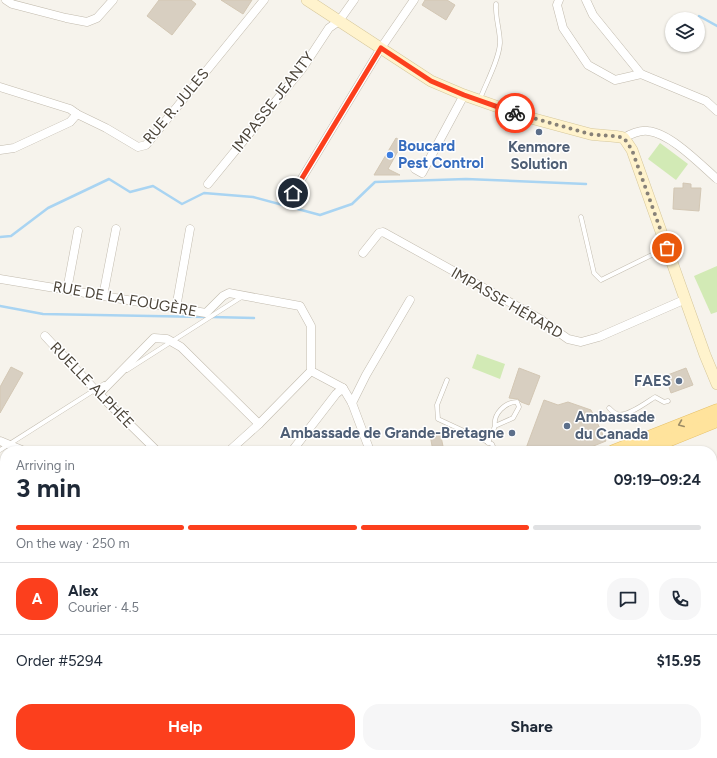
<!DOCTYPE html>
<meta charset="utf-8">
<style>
:root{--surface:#fff;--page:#f6f6f7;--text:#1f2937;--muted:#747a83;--line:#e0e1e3;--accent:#fc3f1d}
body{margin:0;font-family:Figtree,sans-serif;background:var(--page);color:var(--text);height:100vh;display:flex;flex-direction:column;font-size:15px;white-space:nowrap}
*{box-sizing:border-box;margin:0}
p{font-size:13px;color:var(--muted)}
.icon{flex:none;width:22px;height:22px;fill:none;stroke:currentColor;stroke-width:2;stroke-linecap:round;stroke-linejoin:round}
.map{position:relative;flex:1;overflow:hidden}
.side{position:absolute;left:0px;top:446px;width:717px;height:312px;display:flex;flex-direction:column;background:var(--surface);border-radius:16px 16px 0 0;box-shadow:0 1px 3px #0004}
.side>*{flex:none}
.buttons{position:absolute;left:665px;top:12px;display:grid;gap:8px}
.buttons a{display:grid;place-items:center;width:40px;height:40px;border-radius:50%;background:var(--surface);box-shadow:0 1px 3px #0004;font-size:20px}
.pin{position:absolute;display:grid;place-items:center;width:34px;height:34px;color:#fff;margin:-17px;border:2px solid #fff;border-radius:50%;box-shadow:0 1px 4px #0007}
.courier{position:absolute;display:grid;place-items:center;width:40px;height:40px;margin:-20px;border:3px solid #fc3f1d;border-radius:50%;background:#fff;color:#222;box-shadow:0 1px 5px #0007}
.overview em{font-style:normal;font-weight:700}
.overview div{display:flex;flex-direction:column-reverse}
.overview{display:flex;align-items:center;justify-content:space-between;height:68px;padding:0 16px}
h1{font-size:26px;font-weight:700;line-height:30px}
.bar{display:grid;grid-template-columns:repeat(4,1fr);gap:6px 4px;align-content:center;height:48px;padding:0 16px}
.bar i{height:5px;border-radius:3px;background:var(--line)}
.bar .current{background:var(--accent)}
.bar p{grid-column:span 4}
.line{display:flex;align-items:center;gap:10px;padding:0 16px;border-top:1px solid var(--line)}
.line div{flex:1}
.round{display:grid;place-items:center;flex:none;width:42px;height:42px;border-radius:16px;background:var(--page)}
.button{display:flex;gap:8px;margin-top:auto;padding:8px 16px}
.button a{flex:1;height:46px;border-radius:16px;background:var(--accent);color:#fff;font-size:16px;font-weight:700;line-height:46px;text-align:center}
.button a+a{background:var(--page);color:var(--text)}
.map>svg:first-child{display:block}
.green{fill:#d2eab5}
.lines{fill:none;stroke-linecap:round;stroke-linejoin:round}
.stream{stroke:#a9d4f2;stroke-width:2.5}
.building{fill:#d8cfc1;stroke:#d3c7b4}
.lane-casing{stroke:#c2bbae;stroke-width:5}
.street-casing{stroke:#c2bbae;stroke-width:9}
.secondary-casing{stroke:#d6c79b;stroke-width:12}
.primary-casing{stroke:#e6c16a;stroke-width:13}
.lane{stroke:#fff;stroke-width:4}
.street{stroke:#fff;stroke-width:8}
.secondary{stroke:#fff3cd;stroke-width:11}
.primary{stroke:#ffe39c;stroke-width:12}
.oneway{stroke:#9c8c66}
.done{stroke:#878178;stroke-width:4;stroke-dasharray:0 7.2}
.route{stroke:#fc3f1d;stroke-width:5}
.service-dot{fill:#5c6f8a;stroke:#fff;stroke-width:1.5}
.shop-dot{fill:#3f7fe0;stroke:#fff;stroke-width:1.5}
.labels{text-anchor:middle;stroke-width:3;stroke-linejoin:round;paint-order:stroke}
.street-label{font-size:15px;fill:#4b4439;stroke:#fff}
.shop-label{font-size:15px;font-weight:bold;fill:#366cbe;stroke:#fff;text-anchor:start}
.service-label{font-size:15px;font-weight:bold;fill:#4e5e75;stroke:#fff;text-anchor:end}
</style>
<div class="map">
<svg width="717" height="758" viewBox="0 0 717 758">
<rect width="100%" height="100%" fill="#f6f3ec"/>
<g class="green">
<path d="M660 143 688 164 676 180 648 159Z"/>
<path d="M717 266V312L711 314 694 276Z"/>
<path d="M477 354 505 364 500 379 472 368Z"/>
</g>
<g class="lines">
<g class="stream">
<path d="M699 16 717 26"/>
<path d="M0 237 11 236 48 208 109 179 130 192 153 186 182 204 204 193 253 197 320 215 352 204 375 182 466 179 586 184"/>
<path d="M0 306 43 314 205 317"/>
<path d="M212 317 254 318"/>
<path d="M712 688 717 690"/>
<path d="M117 758 121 753"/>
</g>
</g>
<g class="building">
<path d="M159 0H191L196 4 172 35 147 16Z"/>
<path d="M221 0H252L243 14Z"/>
<path d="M425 0H447L455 5 446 20 422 5Z"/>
<path d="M396 138 403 142 388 169 400 175H374Z"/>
<path d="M683 183 691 184V188H701L699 211 673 209 674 188H683Z"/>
<path d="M11 367 23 373 0 413V387Z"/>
<path d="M519 368 540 376 529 405 521 402 518 399 509 398Z"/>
<path d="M686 368 693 385 671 393 665 376Z"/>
<path d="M544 400 558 405 568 402 591 410 606 441 581 451H525Z"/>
<path d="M440 432 444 451H433L430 435Z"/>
</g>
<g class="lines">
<defs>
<g id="lane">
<path d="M480 99C486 83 499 60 500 43 500 30 495 17 496 4"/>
<path d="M581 217 594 273 601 280 666 248"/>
<path d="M127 370 243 296"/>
<path d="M447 380 437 405 438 419 492 444 495 451"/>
<path d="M609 408C611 410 614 413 617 414 626 418 647 402 655 397L664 402 668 401"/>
<path d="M488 443 495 426 513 418 519 407 517 402C505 402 493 414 495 426"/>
<path d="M0 450 104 384"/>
</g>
<g id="street">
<path d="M6 0 12 4 66 18 87 22 97 18 113 0"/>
<path d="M559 0 557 5 563 28 588 65 615 80 641 74 593 15 586 0"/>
<path d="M641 74 706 101 717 111"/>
<path d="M0 87 70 109 77 114 106 128 138 147 146 145 264 0"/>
<path d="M624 138C630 134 640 130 648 131 670 133 700 164 717 179"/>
<path d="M0 150 14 148 70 122 77 114"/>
<path d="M415 169 422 173 464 95"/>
<path d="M208 184 302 69 329 28 339 21 354 0"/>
<path d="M293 193 381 48 414 0"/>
<path d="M363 253 379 233 383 232 540 319 568 339 581 342 599 337 686 299"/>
<path d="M0 279 206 313 223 296 229 293 300 306 311 326V371L259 424 229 451"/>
<path d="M67 290 78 231"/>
<path d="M103 296 116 229"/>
<path d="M176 308 190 229"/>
<path d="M45 336 99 394 157 451"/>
<path d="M311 371 343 388 352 403 370 451"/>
<path d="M99 394 154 338 167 339 181 347 259 424"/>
<path d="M352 403 366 375 410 300"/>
<path d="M0 441 24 451"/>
<path d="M292 451 336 394 343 388"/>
<path d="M712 486 717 484"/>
<path d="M0 556 4 555 5 557"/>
<path d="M0 607 5 604"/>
<path d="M611 755 615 758"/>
<path d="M43 758 52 753"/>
<path d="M356 758C361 755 365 755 371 758"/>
<path d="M495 758V757"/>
<path d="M688 758 689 757"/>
</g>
<g id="secondary">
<path d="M307 0 431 81 464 95 527 117 590 134C602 136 613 135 624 138L632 150 705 355 717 384"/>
<path d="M103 753 105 758"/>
</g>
<g id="primary">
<path d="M613 451 717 410"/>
<path d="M643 451 717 421"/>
<path d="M0 703 5 701"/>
<path d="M0 713 5 711"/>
</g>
</defs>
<use href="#lane" class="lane-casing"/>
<use href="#street" class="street-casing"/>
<use href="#secondary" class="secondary-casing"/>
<use href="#primary" class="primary-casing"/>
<use href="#lane" class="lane"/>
<use href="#street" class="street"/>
<use href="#secondary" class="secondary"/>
<use href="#primary" class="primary"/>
</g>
<defs><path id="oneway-chevron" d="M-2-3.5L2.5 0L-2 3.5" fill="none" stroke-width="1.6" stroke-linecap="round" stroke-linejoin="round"/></defs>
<use class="oneway" href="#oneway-chevron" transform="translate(681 424) rotate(158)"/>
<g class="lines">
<path class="done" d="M515 113 590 134C602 136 612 135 624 138L632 150 667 248"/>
<path class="route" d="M293 193 381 48 431 81 464 95 515 113"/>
</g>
<g class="service-dot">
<circle cx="539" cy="132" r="4"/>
<circle cx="679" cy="381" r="4"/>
<circle cx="567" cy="426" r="4"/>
<circle cx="512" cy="433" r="4"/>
</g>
<circle class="shop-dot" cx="390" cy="155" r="4"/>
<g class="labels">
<g class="street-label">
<text transform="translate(273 102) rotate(-52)" y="5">IMPASSE JEANTY</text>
<text transform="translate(176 106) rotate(-50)" y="5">RUE R. JULES</text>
<text transform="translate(125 299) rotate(10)" y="5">RUE DE LA FOUGÈRE</text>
<text transform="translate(507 303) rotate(30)" y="5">IMPASSE HÉRARD</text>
<text transform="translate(92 385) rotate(46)" y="5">RUELLE ALPHÉE</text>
</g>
<g class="shop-label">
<text x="398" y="151">Boucard<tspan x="398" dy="17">Pest Control</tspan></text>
</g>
<g class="service-label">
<text x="539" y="152" text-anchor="middle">Kenmore<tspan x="539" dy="17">Solution</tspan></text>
<text x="671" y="386">FAES</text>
<text x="575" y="422" text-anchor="start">Ambassade<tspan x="575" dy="17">du Canada</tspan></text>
<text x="504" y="438">Ambassade de Grande-Bretagne</text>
</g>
</g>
</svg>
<div class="buttons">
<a><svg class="icon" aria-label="layers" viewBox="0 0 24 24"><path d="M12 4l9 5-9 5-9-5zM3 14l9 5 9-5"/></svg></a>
</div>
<div class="pin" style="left:667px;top:248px;background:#ea580c"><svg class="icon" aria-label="bag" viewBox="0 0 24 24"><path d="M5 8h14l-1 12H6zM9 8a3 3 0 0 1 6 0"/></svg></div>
<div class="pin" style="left:293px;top:193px;background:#1f2937"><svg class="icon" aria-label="home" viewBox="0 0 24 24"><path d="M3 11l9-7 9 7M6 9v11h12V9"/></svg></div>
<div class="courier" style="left:515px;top:113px"><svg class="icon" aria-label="bike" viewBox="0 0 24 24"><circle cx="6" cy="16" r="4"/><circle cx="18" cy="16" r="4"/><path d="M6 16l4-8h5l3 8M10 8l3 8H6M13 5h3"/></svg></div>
<section class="side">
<div class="overview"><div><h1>3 min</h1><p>Arriving in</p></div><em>09:19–09:24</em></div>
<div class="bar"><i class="current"></i><i class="current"></i><i class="current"></i><i></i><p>On the way · 250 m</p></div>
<div class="line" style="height:72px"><b class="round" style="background:var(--accent);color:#fff">A</b><div><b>Alex</b><p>Courier · 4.5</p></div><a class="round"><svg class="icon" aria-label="chat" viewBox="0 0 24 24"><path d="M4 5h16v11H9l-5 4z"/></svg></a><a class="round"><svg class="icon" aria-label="phone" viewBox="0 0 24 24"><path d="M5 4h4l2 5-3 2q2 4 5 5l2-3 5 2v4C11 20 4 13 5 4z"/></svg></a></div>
<div class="line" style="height:52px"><div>Order #5294</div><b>$15.95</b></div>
<div class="button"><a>Help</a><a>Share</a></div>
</section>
</div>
